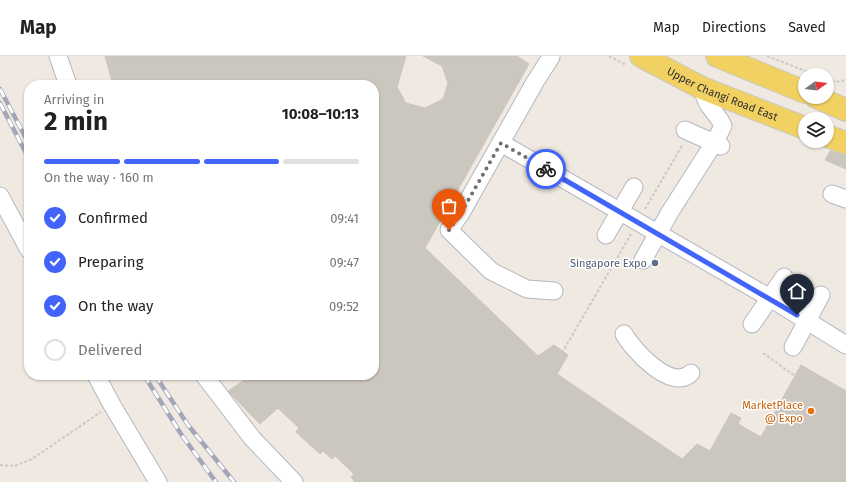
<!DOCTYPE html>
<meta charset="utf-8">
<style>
:root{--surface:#fff;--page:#f6f6f6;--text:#222;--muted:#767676;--line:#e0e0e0;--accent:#4264fb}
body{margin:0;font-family:"Fira Sans",sans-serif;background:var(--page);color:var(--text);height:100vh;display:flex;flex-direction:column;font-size:15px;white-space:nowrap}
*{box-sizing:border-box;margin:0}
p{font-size:13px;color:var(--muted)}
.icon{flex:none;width:22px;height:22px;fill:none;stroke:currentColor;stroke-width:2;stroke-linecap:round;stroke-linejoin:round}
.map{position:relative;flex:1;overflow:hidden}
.side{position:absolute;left:24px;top:24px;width:355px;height:300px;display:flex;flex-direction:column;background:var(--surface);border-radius:16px;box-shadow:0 1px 3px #0004}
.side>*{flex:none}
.needle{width:26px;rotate:76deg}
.controls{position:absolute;left:798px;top:12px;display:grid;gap:8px}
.controls a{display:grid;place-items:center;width:36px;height:36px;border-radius:50%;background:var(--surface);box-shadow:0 1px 3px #0004;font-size:20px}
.pin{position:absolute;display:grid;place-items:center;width:34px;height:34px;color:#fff;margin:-41px -17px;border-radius:50% 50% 50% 0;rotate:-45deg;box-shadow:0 0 4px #0007}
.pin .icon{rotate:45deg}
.courier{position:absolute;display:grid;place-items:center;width:40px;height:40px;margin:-20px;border:3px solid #4264fb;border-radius:50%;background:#fff;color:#222;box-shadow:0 1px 5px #0007}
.head em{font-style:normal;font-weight:700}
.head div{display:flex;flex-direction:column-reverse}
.head{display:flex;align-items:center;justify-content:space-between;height:68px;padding:0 20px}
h1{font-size:26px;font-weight:700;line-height:30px}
.bar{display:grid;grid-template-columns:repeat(4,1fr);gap:6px 4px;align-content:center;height:48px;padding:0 20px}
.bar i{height:5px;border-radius:3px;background:var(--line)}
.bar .current{background:var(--accent)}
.bar p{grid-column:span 4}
ol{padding:0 20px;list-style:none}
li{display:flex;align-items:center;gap:12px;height:44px}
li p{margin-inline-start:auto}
li .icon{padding:4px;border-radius:50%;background:var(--accent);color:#fff;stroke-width:4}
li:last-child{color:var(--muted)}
li i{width:22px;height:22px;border:2px solid var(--line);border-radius:50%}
header{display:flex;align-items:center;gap:24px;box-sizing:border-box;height:56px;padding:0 20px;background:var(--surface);border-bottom:1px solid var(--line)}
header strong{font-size:19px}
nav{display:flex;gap:22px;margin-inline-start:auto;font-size:14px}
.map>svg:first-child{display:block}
.building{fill:#cbc7bf;stroke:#cbc5ba}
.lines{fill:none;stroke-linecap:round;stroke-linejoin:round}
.minor-casing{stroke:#b4b7c1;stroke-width:19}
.major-casing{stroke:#c9c9c9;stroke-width:24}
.path{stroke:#c9c9c9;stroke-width:2;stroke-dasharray:3 2;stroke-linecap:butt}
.minor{stroke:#fff;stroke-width:17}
.major{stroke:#f2d163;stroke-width:22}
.rail-casing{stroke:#a3a6b8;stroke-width:4.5}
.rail{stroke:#fff;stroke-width:3;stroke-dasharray:9;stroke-linecap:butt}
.done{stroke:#726f6d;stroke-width:4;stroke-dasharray:0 7.2}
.route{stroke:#4264fb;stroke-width:5}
.service-dot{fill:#5c6f8a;stroke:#fff;stroke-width:1.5}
.food-dot{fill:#e8710a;stroke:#fff;stroke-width:1.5}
.labels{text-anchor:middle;stroke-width:3;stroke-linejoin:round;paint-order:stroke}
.street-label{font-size:11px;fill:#2e2e2e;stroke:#fff}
.service-label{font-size:11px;fill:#4e5e75;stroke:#fff;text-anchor:end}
.food-label{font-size:11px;fill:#c56008;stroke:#fff;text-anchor:end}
</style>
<header>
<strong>Map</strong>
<nav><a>Map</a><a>Directions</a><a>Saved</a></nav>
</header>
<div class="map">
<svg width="846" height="426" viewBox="0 0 846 426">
<rect width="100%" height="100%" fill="#efe9e1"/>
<g class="building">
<path d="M105 0H406L397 31 406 47 425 52 443 43 448 27 442 10 423 0H517L529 8 425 192 538 300 554 289 568 299 557 318 682 403 697 388 710 395 731 357 741 362 738 368 761 381 801 309 846 335V426H355L351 421 354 418 335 400 332 403 323 395 320 398 296 376 299 372 278 352 260 368 228 335 252 319H374V29H113Z"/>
<path d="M830 95 846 99V113L825 104Z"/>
<path d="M796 240 805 246 803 250 793 245Z"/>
</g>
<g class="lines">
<defs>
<g id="minor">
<path d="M58 0 68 29"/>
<path d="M551 1 535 26 461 157 449 174 491 215 527 233 554 235"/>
<path d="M685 74 721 90"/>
<path d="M501 87 770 242 846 289"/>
<path d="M832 138 846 143"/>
<path d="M0 140 29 194"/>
<path d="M606 179 634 131"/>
<path d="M643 204 670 156 714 87 723 70 720 64 708 48 701 31"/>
<path d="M752 268 784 221"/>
<path d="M624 278C633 294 671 336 691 317"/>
<path d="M793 291 821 239"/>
<path d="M96 319 112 349 158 426"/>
<path d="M204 319 252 382 294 426"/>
</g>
<g id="major">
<path id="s1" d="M641 0 702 32 805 72"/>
<path d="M717 0 805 36"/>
<path d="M816 41 846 54"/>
<path d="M827 80 846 87"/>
</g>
</defs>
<use href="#minor" class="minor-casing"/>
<use href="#major" class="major-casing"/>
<g class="path">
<path d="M609 0 626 9"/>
<path d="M767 0 816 19"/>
<path d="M827 23 835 26 846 24"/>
<path d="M645 153 683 88"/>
<path d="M562 297 631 178"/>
<path d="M763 297 795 320"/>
<path d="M0 409 15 410 32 403 101 356"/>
</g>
<use href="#minor" class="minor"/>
<use href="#major" class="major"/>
<defs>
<g id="rail">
<path d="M0 33 29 88"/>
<path d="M0 47 29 103"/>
<path d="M144 319 181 378 216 426"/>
<path d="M155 319 188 369 234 426"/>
</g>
</defs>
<use href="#rail" class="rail-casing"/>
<use href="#rail" class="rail"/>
</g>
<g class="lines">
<path class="done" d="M449 174 461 157 501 87 546 113"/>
<path class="route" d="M546 113 797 259"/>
</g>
<circle class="service-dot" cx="655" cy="207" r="4"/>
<circle class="food-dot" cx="811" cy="355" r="4"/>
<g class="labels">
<g class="street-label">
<text dy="4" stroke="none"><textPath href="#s1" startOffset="90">Upper Changi Road East</textPath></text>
</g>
<g class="service-label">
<text x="647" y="211">Singapore Expo</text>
</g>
<g class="food-label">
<text x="803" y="353">MarketPlace<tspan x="803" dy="13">@ Expo</tspan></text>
</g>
</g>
</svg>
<div class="controls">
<a><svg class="needle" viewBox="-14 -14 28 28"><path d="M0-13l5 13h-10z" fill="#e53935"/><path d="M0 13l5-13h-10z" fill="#767676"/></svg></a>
<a><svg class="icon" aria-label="layers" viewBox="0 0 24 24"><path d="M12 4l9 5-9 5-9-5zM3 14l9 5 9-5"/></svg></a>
</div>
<div class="pin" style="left:449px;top:174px;background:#ea580c"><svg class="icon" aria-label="bag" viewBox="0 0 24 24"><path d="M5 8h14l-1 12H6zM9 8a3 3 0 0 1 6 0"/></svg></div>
<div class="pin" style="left:797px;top:259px;background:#1f2937"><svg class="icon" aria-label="home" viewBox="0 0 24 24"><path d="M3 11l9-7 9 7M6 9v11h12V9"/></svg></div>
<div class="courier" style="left:546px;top:113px"><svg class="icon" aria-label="bike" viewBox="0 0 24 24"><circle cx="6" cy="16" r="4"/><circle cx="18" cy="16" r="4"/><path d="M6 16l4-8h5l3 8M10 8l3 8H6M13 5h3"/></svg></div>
<section class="side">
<div class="head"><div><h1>2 min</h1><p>Arriving in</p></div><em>10:08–10:13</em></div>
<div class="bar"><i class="current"></i><i class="current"></i><i class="current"></i><i></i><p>On the way · 160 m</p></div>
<ol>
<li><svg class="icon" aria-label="check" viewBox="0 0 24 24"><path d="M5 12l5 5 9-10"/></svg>Confirmed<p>09:41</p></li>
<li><svg class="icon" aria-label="check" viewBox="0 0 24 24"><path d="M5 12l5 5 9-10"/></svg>Preparing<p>09:47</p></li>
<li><svg class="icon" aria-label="check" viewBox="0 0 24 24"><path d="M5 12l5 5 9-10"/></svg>On the way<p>09:52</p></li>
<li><i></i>Delivered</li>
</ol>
</section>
</div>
